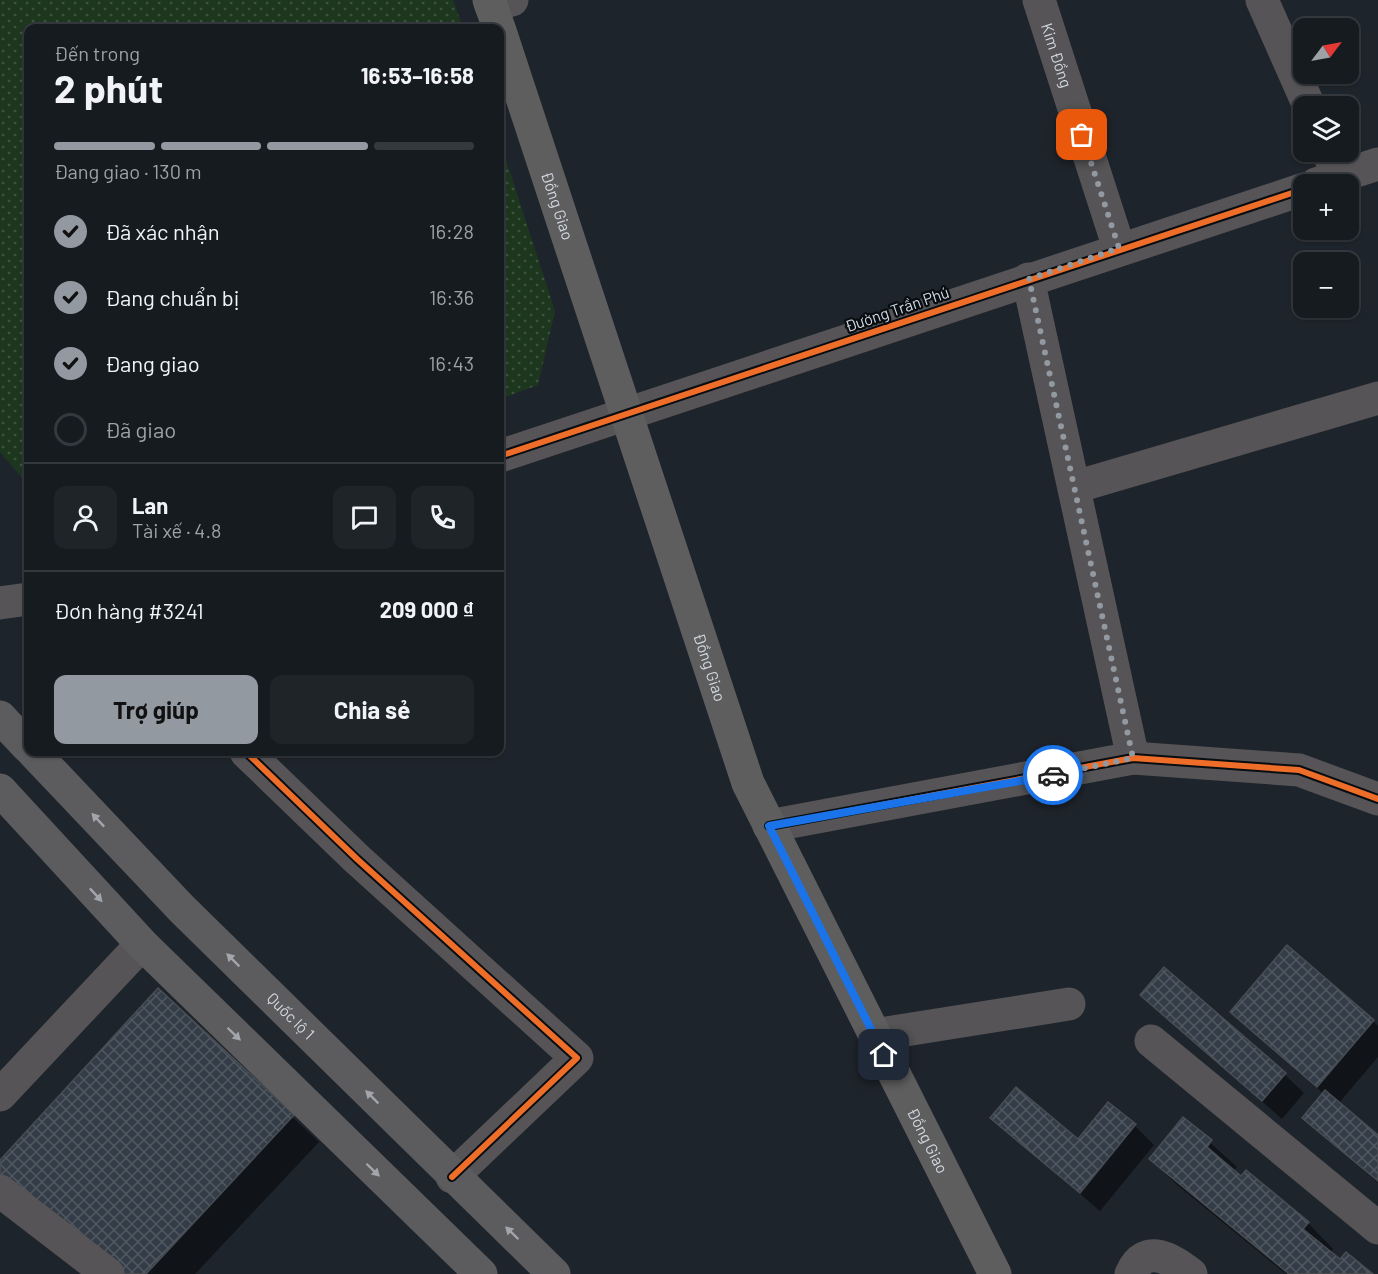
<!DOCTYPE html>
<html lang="vi">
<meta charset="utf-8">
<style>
:root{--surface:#161b20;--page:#1f2429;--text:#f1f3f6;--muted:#9ea1a5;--line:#35393e;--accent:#9299a1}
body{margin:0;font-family:Barlow,sans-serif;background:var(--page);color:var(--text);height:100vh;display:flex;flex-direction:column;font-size:22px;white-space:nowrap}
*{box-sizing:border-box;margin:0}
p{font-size:20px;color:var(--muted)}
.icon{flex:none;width:33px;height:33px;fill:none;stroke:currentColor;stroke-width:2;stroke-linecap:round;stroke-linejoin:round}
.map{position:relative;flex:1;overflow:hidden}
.sheet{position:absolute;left:24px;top:24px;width:480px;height:732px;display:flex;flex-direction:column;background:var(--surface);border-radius:12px;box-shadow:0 2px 4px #0004,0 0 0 2px var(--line)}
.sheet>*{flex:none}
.needle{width:39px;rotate:58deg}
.tools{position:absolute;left:1293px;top:18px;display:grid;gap:12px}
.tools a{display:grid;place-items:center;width:66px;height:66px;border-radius:12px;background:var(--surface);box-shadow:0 2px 4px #0004,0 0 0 2px var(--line);font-size:30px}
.pin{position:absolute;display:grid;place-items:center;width:51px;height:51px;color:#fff;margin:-26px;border-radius:12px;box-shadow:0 3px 9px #0006}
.courier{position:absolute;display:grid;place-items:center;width:60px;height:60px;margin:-30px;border:4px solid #1a73e8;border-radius:50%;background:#fff;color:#222;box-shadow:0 2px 8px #0007}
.head em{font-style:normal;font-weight:700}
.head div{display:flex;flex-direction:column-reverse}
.head{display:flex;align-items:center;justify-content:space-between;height:102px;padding:0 30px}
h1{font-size:39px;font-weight:700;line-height:45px}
.bar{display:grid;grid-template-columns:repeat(4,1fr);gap:9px 6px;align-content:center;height:72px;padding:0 30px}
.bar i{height:8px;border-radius:4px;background:var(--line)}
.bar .active{background:var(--accent)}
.bar p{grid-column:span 4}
.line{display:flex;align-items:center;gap:15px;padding:0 30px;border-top:2px solid var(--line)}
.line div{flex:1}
.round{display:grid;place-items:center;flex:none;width:63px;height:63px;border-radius:12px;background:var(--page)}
ol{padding:0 30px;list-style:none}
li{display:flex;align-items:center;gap:18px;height:66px}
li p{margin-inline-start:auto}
li .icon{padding:6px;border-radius:50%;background:var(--accent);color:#111;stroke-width:4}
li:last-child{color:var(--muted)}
li i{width:33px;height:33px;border:3px solid var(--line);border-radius:50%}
.cta{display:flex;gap:12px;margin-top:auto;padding:12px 30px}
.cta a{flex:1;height:69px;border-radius:12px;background:var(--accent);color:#111;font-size:24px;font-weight:700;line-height:69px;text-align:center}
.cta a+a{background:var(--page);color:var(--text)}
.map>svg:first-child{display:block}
.grass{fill:url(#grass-dots)}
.shadow{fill:#0007}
.building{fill:url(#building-cross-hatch);stroke:#484d53;stroke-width:1.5}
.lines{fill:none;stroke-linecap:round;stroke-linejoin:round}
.minor{stroke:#565456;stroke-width:33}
.major{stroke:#5f5e5f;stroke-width:33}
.highway{stroke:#5c5b5d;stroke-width:33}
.cycleway-casing{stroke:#080d12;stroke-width:10}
.cycleway{stroke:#ee6e29;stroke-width:6}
.oneway{fill:#a2a6ac}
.done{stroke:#9299a1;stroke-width:6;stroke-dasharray:0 10.8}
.route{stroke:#1a73e8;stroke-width:8}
.labels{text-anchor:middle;stroke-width:4.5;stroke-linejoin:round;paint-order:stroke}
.street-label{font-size:16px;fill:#d1d8e0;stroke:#080d12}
</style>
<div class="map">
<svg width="1378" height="1274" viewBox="0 0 1378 1274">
<defs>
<pattern id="grass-dots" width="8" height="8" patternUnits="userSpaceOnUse" patternTransform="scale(1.5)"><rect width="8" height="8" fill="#1d371f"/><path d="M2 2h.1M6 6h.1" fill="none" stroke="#3d533f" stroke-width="1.8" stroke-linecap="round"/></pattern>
<pattern id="building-cross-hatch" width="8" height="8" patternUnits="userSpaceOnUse" patternTransform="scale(1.5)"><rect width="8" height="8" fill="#343d47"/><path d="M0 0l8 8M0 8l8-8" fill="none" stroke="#505861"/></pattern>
</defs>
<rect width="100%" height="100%" fill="#1e242b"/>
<g class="grass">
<path d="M0 0H453L463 28H28V484L0 452Z"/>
<path d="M500 141 555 311 538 385 500 399Z"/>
</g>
<g class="shadow">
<path d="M158 990 319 1142 195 1274H106L0 1162Z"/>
<path d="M1142 995 1284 1074 1304 1093 1282 1119Z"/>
<path d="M1232 1012 1373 1021 1378 1026V1057L1338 1104 1378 1137V1183L1304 1118 1324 1094Z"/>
<path d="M992 1118 1078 1141 1135 1126 1154 1145 1100 1211Z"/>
<path d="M1184 1119 1237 1167 1233 1171 1308 1223 1333 1249 1330 1253 1340 1261 1370 1274H1286L1176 1184 1151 1159Z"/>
</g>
<g class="building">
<path d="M1287 945 1374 1020 1317 1087 1230 1012Z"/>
<path d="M1164 967 1286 1073 1262 1101 1140 995Z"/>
<path d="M158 988 294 1115 146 1274H113L0 1190V1160Z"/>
<path d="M1016 1087 1078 1139 1108 1102 1136 1124 1080 1193 990 1118Z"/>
<path d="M1325 1090 1378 1135V1181L1302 1118Z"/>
<path d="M1183 1117 1212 1140 1207 1147 1241 1176 1246 1170 1309 1222 1303 1229 1340 1259 1346 1252 1373 1274H1289L1149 1159Z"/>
</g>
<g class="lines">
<g class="minor">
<path id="s1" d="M1039 0 1119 248"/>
<path d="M1262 0 1309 106"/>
<path d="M491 6 512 0"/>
<path d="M1328 152 1339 177"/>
<path d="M1316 184 1378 164"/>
<path d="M1028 279 1133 758"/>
<path d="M500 456 1304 189"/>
<path d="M1075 487 1378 398"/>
<path d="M0 603 28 599"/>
<path d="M246 752 357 859 577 1058 452 1177"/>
<path d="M769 826 1133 758 1299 770 1378 799"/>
<path d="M874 1035 1069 1004"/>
<path d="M1151 1041 1378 1228"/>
<path d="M0 1095 142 944"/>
<path d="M0 1191 108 1274"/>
<path d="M1131 1274C1146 1241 1172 1260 1191 1274"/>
</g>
<g class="major">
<path d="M489 0 499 28"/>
<path id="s2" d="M500 31 748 783 995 1274"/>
</g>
<g class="highway">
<path d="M0 717 28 747"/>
<path id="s3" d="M33 752 182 909 554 1274"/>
<path d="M0 790 142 944 481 1274"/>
</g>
<defs>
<g id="cycleway">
<path d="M500 456 1304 189"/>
<path d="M246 752 357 859 577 1058 452 1177"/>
<path d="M769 826 1133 758 1299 770 1378 799"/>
</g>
</defs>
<use href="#cycleway" class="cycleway-casing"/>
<use href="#cycleway" class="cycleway"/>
</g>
<defs><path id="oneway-solid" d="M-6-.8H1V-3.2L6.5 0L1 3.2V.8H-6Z" transform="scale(1.5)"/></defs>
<g class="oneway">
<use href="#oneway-solid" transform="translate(98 820) rotate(-133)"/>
<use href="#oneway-solid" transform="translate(96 895) rotate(47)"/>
<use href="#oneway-solid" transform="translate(233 960) rotate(-135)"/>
<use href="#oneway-solid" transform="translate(234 1034) rotate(44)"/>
<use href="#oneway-solid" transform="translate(372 1097) rotate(-135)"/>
<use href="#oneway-solid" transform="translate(373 1170) rotate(44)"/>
<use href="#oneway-solid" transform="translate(512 1233) rotate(-136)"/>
</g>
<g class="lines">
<path class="done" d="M1053 775 1133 758 1029 279 1119 248 1082 135"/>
<path class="route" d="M884 1055 769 826 1053 775"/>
</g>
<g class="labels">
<g class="street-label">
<text dy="6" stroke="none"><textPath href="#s1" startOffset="58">Kim Đồng</textPath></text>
<text dy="6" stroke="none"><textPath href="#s2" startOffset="184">Đồng Giao</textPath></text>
<text transform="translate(897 309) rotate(-19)" y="6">Đường Trần Phú</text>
<text dy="6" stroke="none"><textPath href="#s2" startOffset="670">Đồng Giao</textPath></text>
<text dy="6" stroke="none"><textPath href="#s3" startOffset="369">Quốc lộ 1</textPath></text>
<text dy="6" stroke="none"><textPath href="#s2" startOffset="1192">Đồng Giao</textPath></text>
</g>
</g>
</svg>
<div class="tools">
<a><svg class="needle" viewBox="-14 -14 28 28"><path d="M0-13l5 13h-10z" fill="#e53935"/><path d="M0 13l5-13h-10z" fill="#9ea1a5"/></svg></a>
<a><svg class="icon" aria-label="layers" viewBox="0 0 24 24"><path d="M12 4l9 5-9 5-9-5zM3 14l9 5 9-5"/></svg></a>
<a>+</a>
<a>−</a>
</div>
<div class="pin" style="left:1082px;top:135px;background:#ea580c"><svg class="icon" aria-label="bag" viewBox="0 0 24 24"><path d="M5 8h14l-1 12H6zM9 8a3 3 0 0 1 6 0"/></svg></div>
<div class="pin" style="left:884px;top:1055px;background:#1f2937"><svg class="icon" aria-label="home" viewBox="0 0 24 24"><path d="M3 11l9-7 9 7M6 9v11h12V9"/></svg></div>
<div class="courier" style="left:1053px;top:775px"><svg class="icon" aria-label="car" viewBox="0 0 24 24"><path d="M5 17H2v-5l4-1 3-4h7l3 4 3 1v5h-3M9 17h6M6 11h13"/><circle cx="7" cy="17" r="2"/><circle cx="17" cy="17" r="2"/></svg></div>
<section class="sheet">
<div class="head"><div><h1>2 phút</h1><p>Đến trong</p></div><em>16:53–16:58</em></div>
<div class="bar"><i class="active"></i><i class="active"></i><i class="active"></i><i></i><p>Đang giao · 130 m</p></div>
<ol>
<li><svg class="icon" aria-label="check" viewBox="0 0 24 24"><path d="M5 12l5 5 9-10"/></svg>Đã xác nhận<p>16:28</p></li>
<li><svg class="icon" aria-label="check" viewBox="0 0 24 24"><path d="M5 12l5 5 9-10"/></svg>Đang chuẩn bị<p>16:36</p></li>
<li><svg class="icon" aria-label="check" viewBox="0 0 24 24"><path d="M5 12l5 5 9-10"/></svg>Đang giao<p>16:43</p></li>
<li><i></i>Đã giao</li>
</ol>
<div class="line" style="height:108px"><a class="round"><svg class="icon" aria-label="person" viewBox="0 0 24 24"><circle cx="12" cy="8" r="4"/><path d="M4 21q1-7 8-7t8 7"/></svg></a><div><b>Lan</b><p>Tài xế · 4.8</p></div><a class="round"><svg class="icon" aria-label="chat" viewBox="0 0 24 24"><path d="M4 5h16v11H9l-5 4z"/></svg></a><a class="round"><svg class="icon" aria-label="phone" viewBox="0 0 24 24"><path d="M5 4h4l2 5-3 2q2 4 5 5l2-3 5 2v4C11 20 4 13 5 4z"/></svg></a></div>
<div class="line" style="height:78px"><div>Đơn hàng #3241</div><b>209 000 ₫</b></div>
<div class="cta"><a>Trợ giúp</a><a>Chia sẻ</a></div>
</section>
</div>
